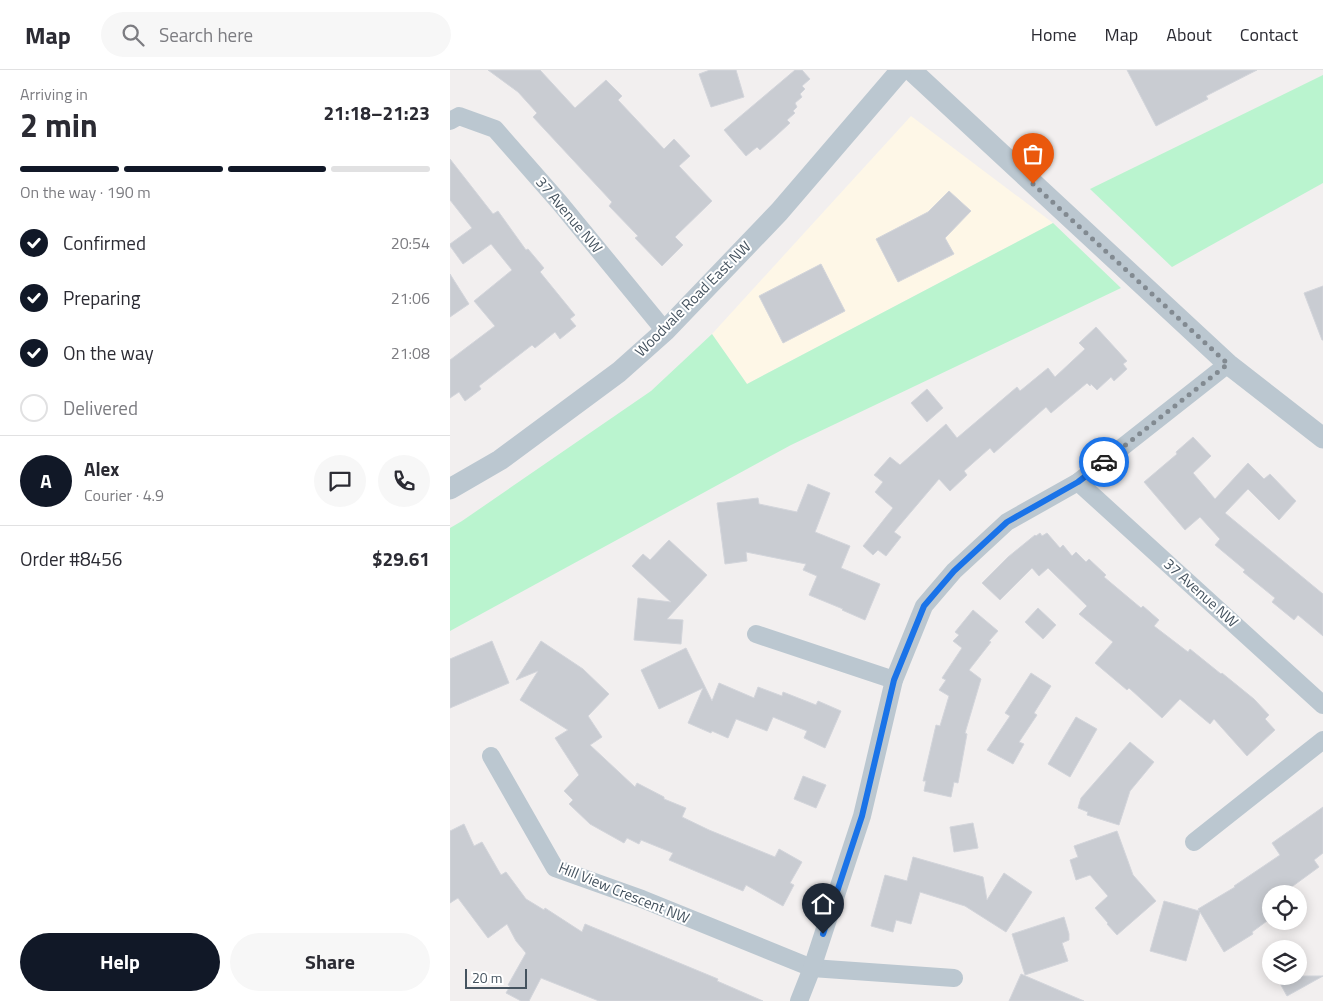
<!DOCTYPE html>
<meta charset="utf-8">
<style>
:root{--surface:#fff;--page:#f7f7f7;--text:#2b2b33;--muted:#7c7c81;--line:#e1e1e2;--accent:#111827}
body{margin:0;font-family:"Titillium Web",sans-serif;background:var(--page);color:var(--text);height:100vh;display:flex;flex-direction:column;font-size:19px;white-space:nowrap}
*{box-sizing:border-box;margin:0}
p{font-size:16px;color:var(--muted)}
.icon{flex:none;width:28px;height:28px;fill:none;stroke:currentColor;stroke-width:2;stroke-linecap:round;stroke-linejoin:round}
.map{position:relative;flex:1;overflow:hidden}
.drawer{display:flex;flex-direction:column;background:var(--surface);width:450px}
.drawer>*{flex:none}
.tools{position:absolute;left:812px;top:815px;display:grid;gap:10px}
.tools a{display:grid;place-items:center;width:45px;height:45px;border-radius:50%;background:var(--surface);box-shadow:0 2px 12px #0003;font-size:25px}
.scale{position:absolute;left:15px;bottom:12px;width:62px;box-sizing:border-box;padding-left:5px;border:2px solid #45535f;border-top:0;font-size:14px;line-height:18px;white-space:nowrap;color:#45535f;-webkit-text-stroke:4px #fff;paint-order:stroke}
.pin{position:absolute;display:grid;place-items:center;width:42px;height:42px;color:#fff;margin:-51px -21px;border-radius:50% 50% 50% 0;rotate:-45deg;box-shadow:0 0 5px #0007}
.pin .icon{rotate:45deg}
.courier{position:absolute;display:grid;place-items:center;width:50px;height:50px;margin:-25px;border:4px solid #1a73e8;border-radius:50%;background:#fff;color:#222;box-shadow:0 1px 6px #0007}
.headline em{font-style:normal;font-weight:700}
.headline div{display:flex;flex-direction:column-reverse}
.headline{display:flex;align-items:center;justify-content:space-between;height:85px;padding:0 20px}
h1{font-size:32px;font-weight:700;line-height:38px}
.bar{display:grid;grid-template-columns:repeat(4,1fr);gap:8px 5px;align-content:center;height:60px;padding:0 20px}
.bar i{height:6px;border-radius:4px;background:var(--line)}
.bar .current{background:var(--accent)}
.bar p{grid-column:span 4}
.line{display:flex;align-items:center;gap:12px;padding:0 20px;border-top:1px solid var(--line)}
.line div{flex:1}
.round{display:grid;place-items:center;flex:none;width:52px;height:52px;border-radius:26px;background:var(--page)}
ol{padding:0 20px;list-style:none}
li{display:flex;align-items:center;gap:15px;height:55px}
li p{margin-inline-start:auto}
li .icon{padding:5px;border-radius:50%;background:var(--accent);color:#fff;stroke-width:4}
li:last-child{color:var(--muted)}
li i{width:28px;height:28px;border:2px solid var(--line);border-radius:50%}
.primary-button{display:flex;gap:10px;margin-top:auto;padding:10px 20px}
.primary-button a{flex:1;height:58px;border-radius:30px;background:var(--accent);color:#fff;font-size:20px;font-weight:700;line-height:58px;text-align:center}
.primary-button a+a{background:var(--page);color:var(--text)}
header{display:flex;align-items:center;gap:30px;box-sizing:border-box;height:70px;padding:0 25px;background:var(--surface);border-bottom:1px solid var(--line)}
header strong{font-size:24px}
nav{display:flex;gap:28px;margin-inline-start:auto;font-size:18px}
.search{width:350px;height:45px;background:var(--page);display:flex;align-items:center;gap:12px;box-sizing:border-box;padding:0 18px;border-radius:28px;color:var(--muted);font-size:19px}
main{display:flex;flex:1;min-height:0}
.map>svg:first-child{display:block}
.commercial{fill:#fef7e7}
.green{fill:#baf4cf}
.building{fill:#c9ccd2;stroke:#d3d5db}
.lines{fill:none;stroke-linecap:round;stroke-linejoin:round}
.minor{stroke:#bbc7d0;stroke-width:18}
.tertiary{stroke:#bbc7d0;stroke-width:21}
.done{stroke:#828a91;stroke-width:5;stroke-dasharray:0 9}
.route{stroke:#1a73e8;stroke-width:6}
.labels{text-anchor:middle;stroke-width:4;stroke-linejoin:round;paint-order:stroke}
.street-label{font-size:15px;fill:#45535f;stroke:#fff}
</style>
<header>
<strong>Map</strong>
<div class="search"><svg class="icon" aria-label="search" viewBox="0 0 24 24"><circle cx="10" cy="10" r="6"/><path d="M15 15l6 6"/></svg>Search here</div>
<nav><a>Home</a><a>Map</a><a>About</a><a>Contact</a></nav>
</header>
<main>
<section class="drawer">
<div class="headline"><div><h1>2 min</h1><p>Arriving in</p></div><em>21:18–21:23</em></div>
<div class="bar"><i class="current"></i><i class="current"></i><i class="current"></i><i></i><p>On the way · 190 m</p></div>
<ol>
<li><svg class="icon" aria-label="check" viewBox="0 0 24 24"><path d="M5 12l5 5 9-10"/></svg>Confirmed<p>20:54</p></li>
<li><svg class="icon" aria-label="check" viewBox="0 0 24 24"><path d="M5 12l5 5 9-10"/></svg>Preparing<p>21:06</p></li>
<li><svg class="icon" aria-label="check" viewBox="0 0 24 24"><path d="M5 12l5 5 9-10"/></svg>On the way<p>21:08</p></li>
<li><i></i>Delivered</li>
</ol>
<div class="line" style="height:90px"><b class="round" style="background:var(--accent);color:#fff">A</b><div><b>Alex</b><p>Courier · 4.9</p></div><a class="round"><svg class="icon" aria-label="chat" viewBox="0 0 24 24"><path d="M4 5h16v11H9l-5 4z"/></svg></a><a class="round"><svg class="icon" aria-label="phone" viewBox="0 0 24 24"><path d="M5 4h4l2 5-3 2q2 4 5 5l2-3 5 2v4C11 20 4 13 5 4z"/></svg></a></div>
<div class="line" style="height:65px"><div>Order #8456</div><b>$29.61</b></div>
<div class="primary-button"><a>Help</a><a>Share</a></div>
</section>
<div class="map">
<svg width="873" height="931" viewBox="0 0 873 931">
<rect width="100%" height="100%" fill="#f2efef"/>
<path class="commercial" d="M461 46 603 153 297 314 262 264Z"/>
<g class="green">
<path d="M873 5V113L722 197 640 119Z"/>
<path d="M603 153 671 218 341 375 0 561V458L12 451 201 321 262 264 297 314Z"/>
</g>
<g class="building">
<path d="M38 0H90L125 38 156 10 172 26 168 30 214 79 224 69 240 86 229 96 262 131 225 167 233 175 212 196 185 168 188 166 159 136 162 132 83 47 87 43 68 22Z"/>
<path d="M260 0H286L294 27 261 37 249 4Z"/>
<path d="M345 0H352L360 9 352 16 355 19 350 24 352 27 345 33 347 37 343 41 345 43 337 50 340 53 327 65 310 80 307 77 296 86 274 60Z"/>
<path d="M677 0H807L756 26 758 29 706 56Z"/>
<path d="M0 89 43 144 48 141 76 180 78 179 94 198 90 202 125 245 120 249 126 256 110 269 105 262 85 278 82 275 29 316 31 319 15 331 9 322 0 328V290L45 256 24 231 62 200 41 174 13 194 0 176V174L22 158 0 130Z"/>
<path d="M499 121 521 141 495 168 504 184 448 212 426 169 478 142Z"/>
<path d="M371 194 395 241 333 273 309 226Z"/>
<path d="M0 204 19 234 0 247Z"/>
<path d="M873 216V270H872L854 223Z"/>
<path d="M646 257 677 291 673 294 677 299 664 311 661 307 647 320 641 314 640 316 637 313 601 343 596 337 544 383 540 378 514 401 517 405 500 421 489 409 444 462 451 467 436 486 428 480 423 485 413 476 443 438 425 422 433 412 424 405 440 387 450 395 496 354 507 368 567 317 570 321 598 298 605 307 635 279 629 273Z"/>
<path d="M477 319 493 338 477 352 461 333Z"/>
<path d="M743 367 761 386 743 403 765 429 798 393 814 409 820 404 846 431 829 450 798 419 775 443 873 524V566L848 545 844 550 822 532 825 528 793 502 795 500 765 475 770 469 750 447 735 460 694 412 727 384 726 382Z"/>
<path d="M358 414 380 423 365 462 400 476 391 498 430 514 415 550 392 540 393 539 359 525 367 506 353 500 356 494 296 482 297 491 275 494 267 433 308 428 309 434 347 442Z"/>
<path d="M590 463 592 466 597 463 610 478 613 475 622 486 626 482 636 492 639 489 656 505 654 507 691 538 693 536 709 550 704 556 738 582 740 579 771 604 772 603 804 629 819 645 815 649 825 660 797 686 764 649 760 654 730 629 712 648 679 618 677 620 645 593 663 572 629 544 637 536 598 498 589 506 582 498 550 530 532 513 558 487 585 465 586 466Z"/>
<path d="M219 470 257 505 217 549 233 550 231 574 184 570 188 528 221 532 182 496 193 484 200 490Z"/>
<path d="M588 538 606 555 593 569 575 552Z"/>
<path d="M523 540 548 561 539 571 541 572 519 600 531 609 515 663 517 664 508 713 504 712 501 727 474 721 476 711H473L486 655 490 656 499 626 489 620 496 610 492 608 512 578 503 571 509 565 505 562Z"/>
<path d="M42 571 59 613 0 638V589Z"/>
<path d="M91 571 133 599 159 624 138 646 152 667 140 675 185 717 187 713 214 727V729L236 738 232 747 259 760 325 787 329 779 352 792 340 813 344 815 333 836 296 815 293 821 219 790 223 783 191 770 189 774 177 768 174 773 140 754 119 734 123 730 114 721 129 705 105 668 118 660 70 630 88 601 66 610Z"/>
<path d="M236 578 262 631 269 613 304 628 308 617 332 626 333 622 366 635 368 631 391 641 375 678 354 668 357 661 323 647 317 661 286 649 278 668 262 661 261 663 238 653 253 618 209 639 191 600Z"/>
<path d="M581 603 601 616 584 643 587 645 569 672 574 674 563 694 537 680 560 646 555 643Z"/>
<path d="M626 647 647 659 620 707 598 694Z"/>
<path d="M680 672 704 692 680 721 669 755 637 745 638 742 628 738 631 728Z"/>
<path d="M353 706 376 715 366 738 344 729Z"/>
<path d="M873 737V783L864 790 869 797 832 824H821V848L802 862 803 864 774 882 750 842 736 891 700 881 714 831 749 841 748 839 785 817 784 816 830 785 822 773Z"/>
<path d="M523 753 528 778 504 782 500 757Z"/>
<path d="M14 754 24 776 32 772 51 805 56 802 76 829 94 840 95 838 132 862 135 854 268 909 267 911 313 931H149L91 908 79 931H71L56 923 60 916 58 915 76 883 66 871 57 854 38 868 8 828 0 833V761Z"/>
<path d="M667 761 683 805 706 831 667 865 657 854 658 853 645 838 658 826 640 805 626 810 620 790 628 787 624 776Z"/>
<path d="M463 787 533 807 537 830 554 803 582 822 556 862 515 836 470 822 461 854 446 850 443 862 421 856 435 805 457 811Z"/>
<path d="M614 847 619 864V870L612 873 618 891 575 905 562 864Z"/>
<path d="M571 904 634 931H559Z"/>
<path d="M826 906H873L837 926Z"/>
</g>
<g class="lines">
<g class="minor">
<path d="M0 51 9 46 45 59 109 132 215 261"/>
<path d="M628 412 873 635"/>
<path d="M306 564 444 610"/>
<path d="M41 686 105 798 192 829 362 898 504 908"/>
<path d="M744 772 873 670"/>
<path d="M349 931 362 898 412 746 444 610 474 536 504 501 557 452 628 412 778 294"/>
</g>
<g class="tertiary">
<path d="M461 0 778 294 873 368"/>
<path d="M0 419 50 390 169 302 215 261 329 142 451 0"/>
</g>
</g>
<g class="lines">
<path class="done" d="M583 114 778 294 654 392"/>
<path class="route" d="M373 864 412 746 444 610 474 536 504 501 557 452 628 412 654 392"/>
</g>
<g class="labels">
<g class="street-label">
<text transform="translate(119 145) rotate(50)" y="5">37 Avenue NW</text>
<text transform="translate(243 229) rotate(-45)" y="5">Woodvale Road East NW</text>
<text transform="translate(751 523) rotate(42)" y="5">37 Avenue NW</text>
<text transform="translate(174 823) rotate(22)" y="5">Hill View Crescent NW</text>
</g>
</g>
</svg>
<div class="tools">
<a><svg class="icon" aria-label="locate" viewBox="0 0 24 24"><circle cx="12" cy="12" r="6"/><path d="M12 2v4M12 18v4M2 12h4M18 12h4"/></svg></a>
<a><svg class="icon" aria-label="layers" viewBox="0 0 24 24"><path d="M12 4l9 5-9 5-9-5zM3 14l9 5 9-5"/></svg></a>
</div>
<div class="scale">20 m</div>
<div class="pin" style="left:583px;top:114px;background:#ea580c"><svg class="icon" aria-label="bag" viewBox="0 0 24 24"><path d="M5 8h14l-1 12H6zM9 8a3 3 0 0 1 6 0"/></svg></div>
<div class="pin" style="left:373px;top:864px;background:#1f2937"><svg class="icon" aria-label="home" viewBox="0 0 24 24"><path d="M3 11l9-7 9 7M6 9v11h12V9"/></svg></div>
<div class="courier" style="left:654px;top:392px"><svg class="icon" aria-label="car" viewBox="0 0 24 24"><path d="M5 17H2v-5l4-1 3-4h7l3 4 3 1v5h-3M9 17h6M6 11h13"/><circle cx="7" cy="17" r="2"/><circle cx="17" cy="17" r="2"/></svg></div>
</div>
</main>
